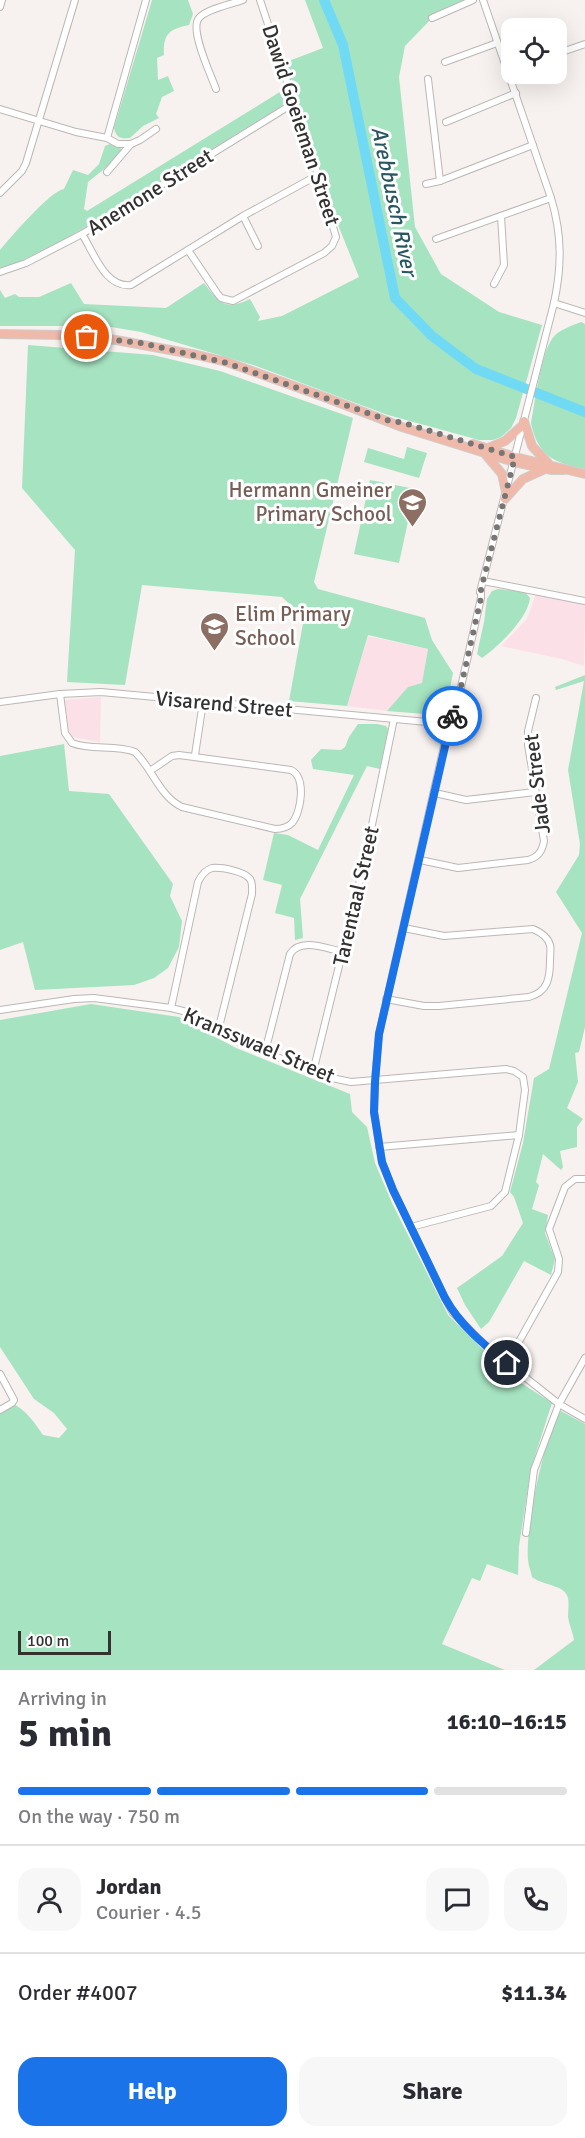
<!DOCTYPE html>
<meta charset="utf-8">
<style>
:root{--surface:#fff;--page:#f7f7f7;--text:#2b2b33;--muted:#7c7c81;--line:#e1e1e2;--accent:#1a73e8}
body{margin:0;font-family:Signika,sans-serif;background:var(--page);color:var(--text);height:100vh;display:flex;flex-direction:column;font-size:22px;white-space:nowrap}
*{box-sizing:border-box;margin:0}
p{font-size:20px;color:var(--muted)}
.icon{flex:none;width:33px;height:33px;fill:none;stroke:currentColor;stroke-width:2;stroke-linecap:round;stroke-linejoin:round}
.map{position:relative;height:1670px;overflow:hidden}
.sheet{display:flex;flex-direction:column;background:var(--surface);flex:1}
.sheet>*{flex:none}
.buttons{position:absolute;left:501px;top:18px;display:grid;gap:12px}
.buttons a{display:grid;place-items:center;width:66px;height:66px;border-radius:12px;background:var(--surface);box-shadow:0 6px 24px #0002;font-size:30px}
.scale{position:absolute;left:18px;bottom:15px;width:93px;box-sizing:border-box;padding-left:6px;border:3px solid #343231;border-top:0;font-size:16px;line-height:21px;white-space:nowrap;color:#343231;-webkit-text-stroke:4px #fff;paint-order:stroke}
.pin{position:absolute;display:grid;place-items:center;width:51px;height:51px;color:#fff;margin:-26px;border:3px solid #fff;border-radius:50%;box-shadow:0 2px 6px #0007}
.courier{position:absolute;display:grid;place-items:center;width:60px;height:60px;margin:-30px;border:4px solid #1a73e8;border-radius:50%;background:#fff;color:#222;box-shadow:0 2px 8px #0007}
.head em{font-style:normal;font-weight:800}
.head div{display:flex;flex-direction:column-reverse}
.head{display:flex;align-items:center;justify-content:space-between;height:102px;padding:0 18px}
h1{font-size:39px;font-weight:800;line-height:45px}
.bar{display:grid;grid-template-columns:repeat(4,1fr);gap:9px 6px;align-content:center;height:72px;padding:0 18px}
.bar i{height:8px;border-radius:4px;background:var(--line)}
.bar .active{background:var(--accent)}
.bar p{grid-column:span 4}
.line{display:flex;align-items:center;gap:15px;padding:0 18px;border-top:2px solid var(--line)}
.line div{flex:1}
.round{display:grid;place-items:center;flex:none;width:63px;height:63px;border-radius:18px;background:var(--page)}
.primary-button{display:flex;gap:12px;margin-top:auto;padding:12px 18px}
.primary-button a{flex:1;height:69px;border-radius:18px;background:var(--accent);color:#fff;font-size:24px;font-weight:800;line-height:69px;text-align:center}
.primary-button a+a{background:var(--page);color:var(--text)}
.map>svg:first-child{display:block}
.commercial{fill:#fbe1e7}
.green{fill:#a6e3c1}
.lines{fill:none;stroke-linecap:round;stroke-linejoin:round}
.river{stroke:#70daf5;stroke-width:10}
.minor-casing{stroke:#bcb7b5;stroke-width:8}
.major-casing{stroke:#cecece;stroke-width:10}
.minor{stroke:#fff;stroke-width:6}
.major{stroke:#efbaaa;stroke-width:8}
.done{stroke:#787574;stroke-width:6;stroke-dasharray:0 10.8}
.route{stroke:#1a73e8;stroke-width:8}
.labels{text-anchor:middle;stroke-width:6;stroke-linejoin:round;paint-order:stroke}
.street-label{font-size:21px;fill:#343231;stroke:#fff}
.education-label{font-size:21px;fill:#785e54;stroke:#fff;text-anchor:end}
.water-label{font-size:22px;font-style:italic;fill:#285762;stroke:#fff}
</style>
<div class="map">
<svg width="585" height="1670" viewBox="0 0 585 1670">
<rect width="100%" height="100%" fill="#f7f1ef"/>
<g class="commercial">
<path d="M537 591 585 601 584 666 562 659 501 646 527 619Z"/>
<path d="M368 636 428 649 422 683 387 711 347 706Z"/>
<path d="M101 697 100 742 72 737 69 731 64 700Z"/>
</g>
<g class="green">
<path d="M152 0H188L193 14 189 25C169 29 163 34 164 55L157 58 158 80 168 76 174 91 162 97 156 114 159 118 143 126 130 138C121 139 116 138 114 128Z"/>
<path d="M305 0H473L432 18 405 46 399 77 415 227 441 274 499 312 542 325 516 418 511 428 501 437 493 440H479L388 415 253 365 141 332 105 326H0V290L5 298 15 294 19 297H39L71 283 84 304 166 308 204 283C219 303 225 311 250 299L260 317 258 321 282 316 359 277 318 175 281 64 323 48Z"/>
<path d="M283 90 287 91 288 97 282 106 69 237 15 264 0 268V250C11 237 50 191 64 189L73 170 88 175 99 164 105 146 110 144 122 149 113 162 88 182 84 209 87 211Z"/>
<path d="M581 322 585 324V469C554 463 538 456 531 423 535 403 541 354 552 339 558 330 571 326 581 322Z"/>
<path d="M28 345 153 355 220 371 353 418 314 582 318 589 425 618 432 640 453 673 446 708 437 715 387 711 408 687 422 683 428 649 368 635 347 706 289 701 304 618 282 597 142 585 125 685 67 682 75 550 22 488Z"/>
<path d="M407 447 427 453 419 478 364 462 368 448 404 459Z"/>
<path d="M370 480 415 489 399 563 354 554Z"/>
<path d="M498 589 525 592 530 598C528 618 498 647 482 658L477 654 484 622 487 599 492 591Z"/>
<path d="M585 675V1027L579 1052 575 1053 578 1082 567 1108 583 1119 577 1127V1147L560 1151 563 1167 561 1170 543 1154 536 1182 539 1185 532 1209 548 1215 545 1233 555 1259 551 1275 524 1261 489 1322 481 1329 465 1305 457 1288 502 1256 523 1223 514 1197 510 1192 523 1143 534 1078 549 1069 582 933 556 892 579 855 580 844 568 770 584 681 556 690 555 687Z"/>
<path d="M358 724H377L386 726 388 729 380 769 367 766 300 899 303 938 295 940 294 918 275 913 282 885 263 880 274 833 288 835 318 850 354 775 313 769 311 760 321 749 341 750 345 747 349 737Z"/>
<path d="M64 744 69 791 109 794 173 884 170 896 182 921 179 947 168 968 154 978 134 985 35 990 23 942 0 950V756Z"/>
<path d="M91 1004 179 1017 236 1048 350 1094 352 1112 367 1127 375 1163 392 1203 448 1315 509 1375 552 1403 531 1468 519 1546 518 1575 487 1564 480 1581 472 1578 442 1644 505 1670H0V1410L12 1403C27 1411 34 1422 43 1435L59 1438 67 1429 54 1413 34 1399 0 1347V1020Z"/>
<path d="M561 1411 585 1424V1670H534L574 1640C573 1632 569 1625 568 1617 568 1605 572 1594 559 1588 550 1584 540 1583 532 1577 531 1571 528 1565 528 1559 525 1529 544 1436 561 1411Z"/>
</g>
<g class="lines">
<path class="river" d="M324 0 343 45 395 298 432 336 476 369 585 412"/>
<defs>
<g id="minor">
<path d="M0 7 2 0"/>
<path d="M432 18 473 0"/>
<path d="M556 54 585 44"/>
<path d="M445 62 497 43"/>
<path d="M428 79 440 181"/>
<path d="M216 89C211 75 189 29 199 18 206 9 232 4 243 0"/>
<path d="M0 109 76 132 107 138 118 144H131L140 140 156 129"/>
<path d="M446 122 516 93"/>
<path d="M107 138 146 0"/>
<path d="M107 172 131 144"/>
<path d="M426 184 440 181 533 145"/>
<path d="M0 193 22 171 26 163 75 0"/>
<path d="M243 216 258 246"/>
<path d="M82 234C94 253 105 288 131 285L243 216 318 175"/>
<path d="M436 239 551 198"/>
<path d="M188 250 217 293 221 298 233 301 324 253 332 246 336 237 318 175 260 0"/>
<path d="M0 272 26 263 82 234 294 103"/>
<path d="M494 284 504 265 501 216"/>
<path d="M554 303 585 313"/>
<path d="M483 581 585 601"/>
<path d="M481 589V598L458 700 449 724 379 1034 375 1082 374 1112 382 1163 393 1190 445 1298 453 1313 487 1347 559 1404 585 1419"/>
<path d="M480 592 554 303C562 266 562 234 551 198L483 0"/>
<path d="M60 694 65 733 72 743C92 751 115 744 135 752 152 768 160 797 182 807L275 829C282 829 287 828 292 823 302 811 306 777 291 770L179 755 172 756 150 771"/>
<path d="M0 702 60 694 101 692 449 724"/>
<path d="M195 755 203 702"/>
<path d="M435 793 466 800 535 792"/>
<path d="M420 860 458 868 528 860C538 857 542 852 544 841L528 745V731L536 698"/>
<path d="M386 999 424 1006H439L529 997C548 992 550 978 550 960 550 956 551 949 550 945 548 937 540 932 533 929L444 936 404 928"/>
<path d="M171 1008 198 882C201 876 205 870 212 868 221 867 244 871 250 879 253 883 252 889 252 894L218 1031"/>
<path d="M0 1010 74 999 94 998 171 1008 187 1012 237 1041 327 1077 351 1082 506 1069 514 1071 523 1077 525 1090 519 1135 505 1192 491 1206 411 1227"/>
<path d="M265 1052 290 954C301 937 327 949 344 952"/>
<path d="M313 1072 363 868 394 719"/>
<path d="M379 1147 519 1135"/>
<path d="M507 1363 558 1272 559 1259 549 1229 565 1187 575 1179H585"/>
<path d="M0 1374 14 1400 12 1403 0 1410"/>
<path d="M526 1533 534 1470 559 1404 585 1358"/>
</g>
<g id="major">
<path d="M0 334 61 335 116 340 197 355 227 362 327 398 402 427 514 462 552 470H564"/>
<path d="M524 421 532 446 548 463"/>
<path d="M473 444 515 457 585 474"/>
<path d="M488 448 505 441 523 425"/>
<path d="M486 455 502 474 506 492"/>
<path d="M505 499 523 479 545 469"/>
</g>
</defs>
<use href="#minor" class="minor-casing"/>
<use href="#major" class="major-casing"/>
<use href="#minor" class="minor"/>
<use href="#major" class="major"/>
</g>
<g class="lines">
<path class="done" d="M87 337 141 343 227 363 387 420 404 423 515 457 481 589V598L458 700 452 716"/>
<path class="route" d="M452 716 379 1034 375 1082 374 1112 382 1162 393 1190 445 1298C460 1325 483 1344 507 1363"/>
</g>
<defs>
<symbol id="school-pin" viewBox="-11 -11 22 30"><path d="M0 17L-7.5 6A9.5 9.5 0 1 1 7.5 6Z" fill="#8d6e63" stroke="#fff"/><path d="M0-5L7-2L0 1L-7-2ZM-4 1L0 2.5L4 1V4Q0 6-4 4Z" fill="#fff"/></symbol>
</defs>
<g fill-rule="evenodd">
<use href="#school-pin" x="396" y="486" width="33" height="45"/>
<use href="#school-pin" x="198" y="610" width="33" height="45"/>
</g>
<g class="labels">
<g class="street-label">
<text transform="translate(301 125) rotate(72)" y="7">Dawid Goeieman Street</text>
<text transform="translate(150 192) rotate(-32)" y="7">Anemone Street</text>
<text transform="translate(224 704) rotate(5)" y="7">Visarend Street</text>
<text transform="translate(537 784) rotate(-97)" y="7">Jade Street</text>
<text transform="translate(356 896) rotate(-77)" y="7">Tarentaal Street</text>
<text transform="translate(259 1045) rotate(23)" y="7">Kransswael Street</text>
</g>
<g class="education-label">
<text x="392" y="497">Hermann Gmeiner<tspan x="392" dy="24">Primary School</tspan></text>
<text x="235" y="621" text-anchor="start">Elim Primary<tspan x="235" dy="24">School</tspan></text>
</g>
<g class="water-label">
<text transform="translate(395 201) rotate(78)" y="8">Arebbusch River</text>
</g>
</g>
</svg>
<div class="buttons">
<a><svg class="icon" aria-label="locate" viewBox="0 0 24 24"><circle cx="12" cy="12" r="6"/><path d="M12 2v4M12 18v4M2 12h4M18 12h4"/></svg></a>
</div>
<div class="scale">100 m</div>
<div class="pin" style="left:87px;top:337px;background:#ea580c"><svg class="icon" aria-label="bag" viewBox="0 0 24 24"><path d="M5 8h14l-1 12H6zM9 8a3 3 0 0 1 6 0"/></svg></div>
<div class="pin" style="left:507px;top:1363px;background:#1f2937"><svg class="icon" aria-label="home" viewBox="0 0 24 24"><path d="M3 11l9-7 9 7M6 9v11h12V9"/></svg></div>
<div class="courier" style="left:452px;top:716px"><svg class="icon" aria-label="bike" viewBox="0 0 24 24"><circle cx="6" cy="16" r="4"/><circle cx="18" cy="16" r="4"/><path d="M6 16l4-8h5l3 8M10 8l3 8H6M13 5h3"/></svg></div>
</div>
<section class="sheet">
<div class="head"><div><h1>5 min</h1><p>Arriving in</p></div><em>16:10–16:15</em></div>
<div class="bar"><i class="active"></i><i class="active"></i><i class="active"></i><i></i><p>On the way · 750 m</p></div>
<div class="line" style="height:108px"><a class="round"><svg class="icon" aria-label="person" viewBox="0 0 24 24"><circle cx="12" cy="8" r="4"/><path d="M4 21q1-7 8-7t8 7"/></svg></a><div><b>Jordan</b><p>Courier · 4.5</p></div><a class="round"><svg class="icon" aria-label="chat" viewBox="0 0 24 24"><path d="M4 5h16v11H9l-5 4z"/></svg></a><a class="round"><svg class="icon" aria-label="phone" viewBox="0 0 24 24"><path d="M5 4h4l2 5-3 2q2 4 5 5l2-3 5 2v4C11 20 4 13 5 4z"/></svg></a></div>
<div class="line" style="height:78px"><div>Order #4007</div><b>$11.34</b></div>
<div class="primary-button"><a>Help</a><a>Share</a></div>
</section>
